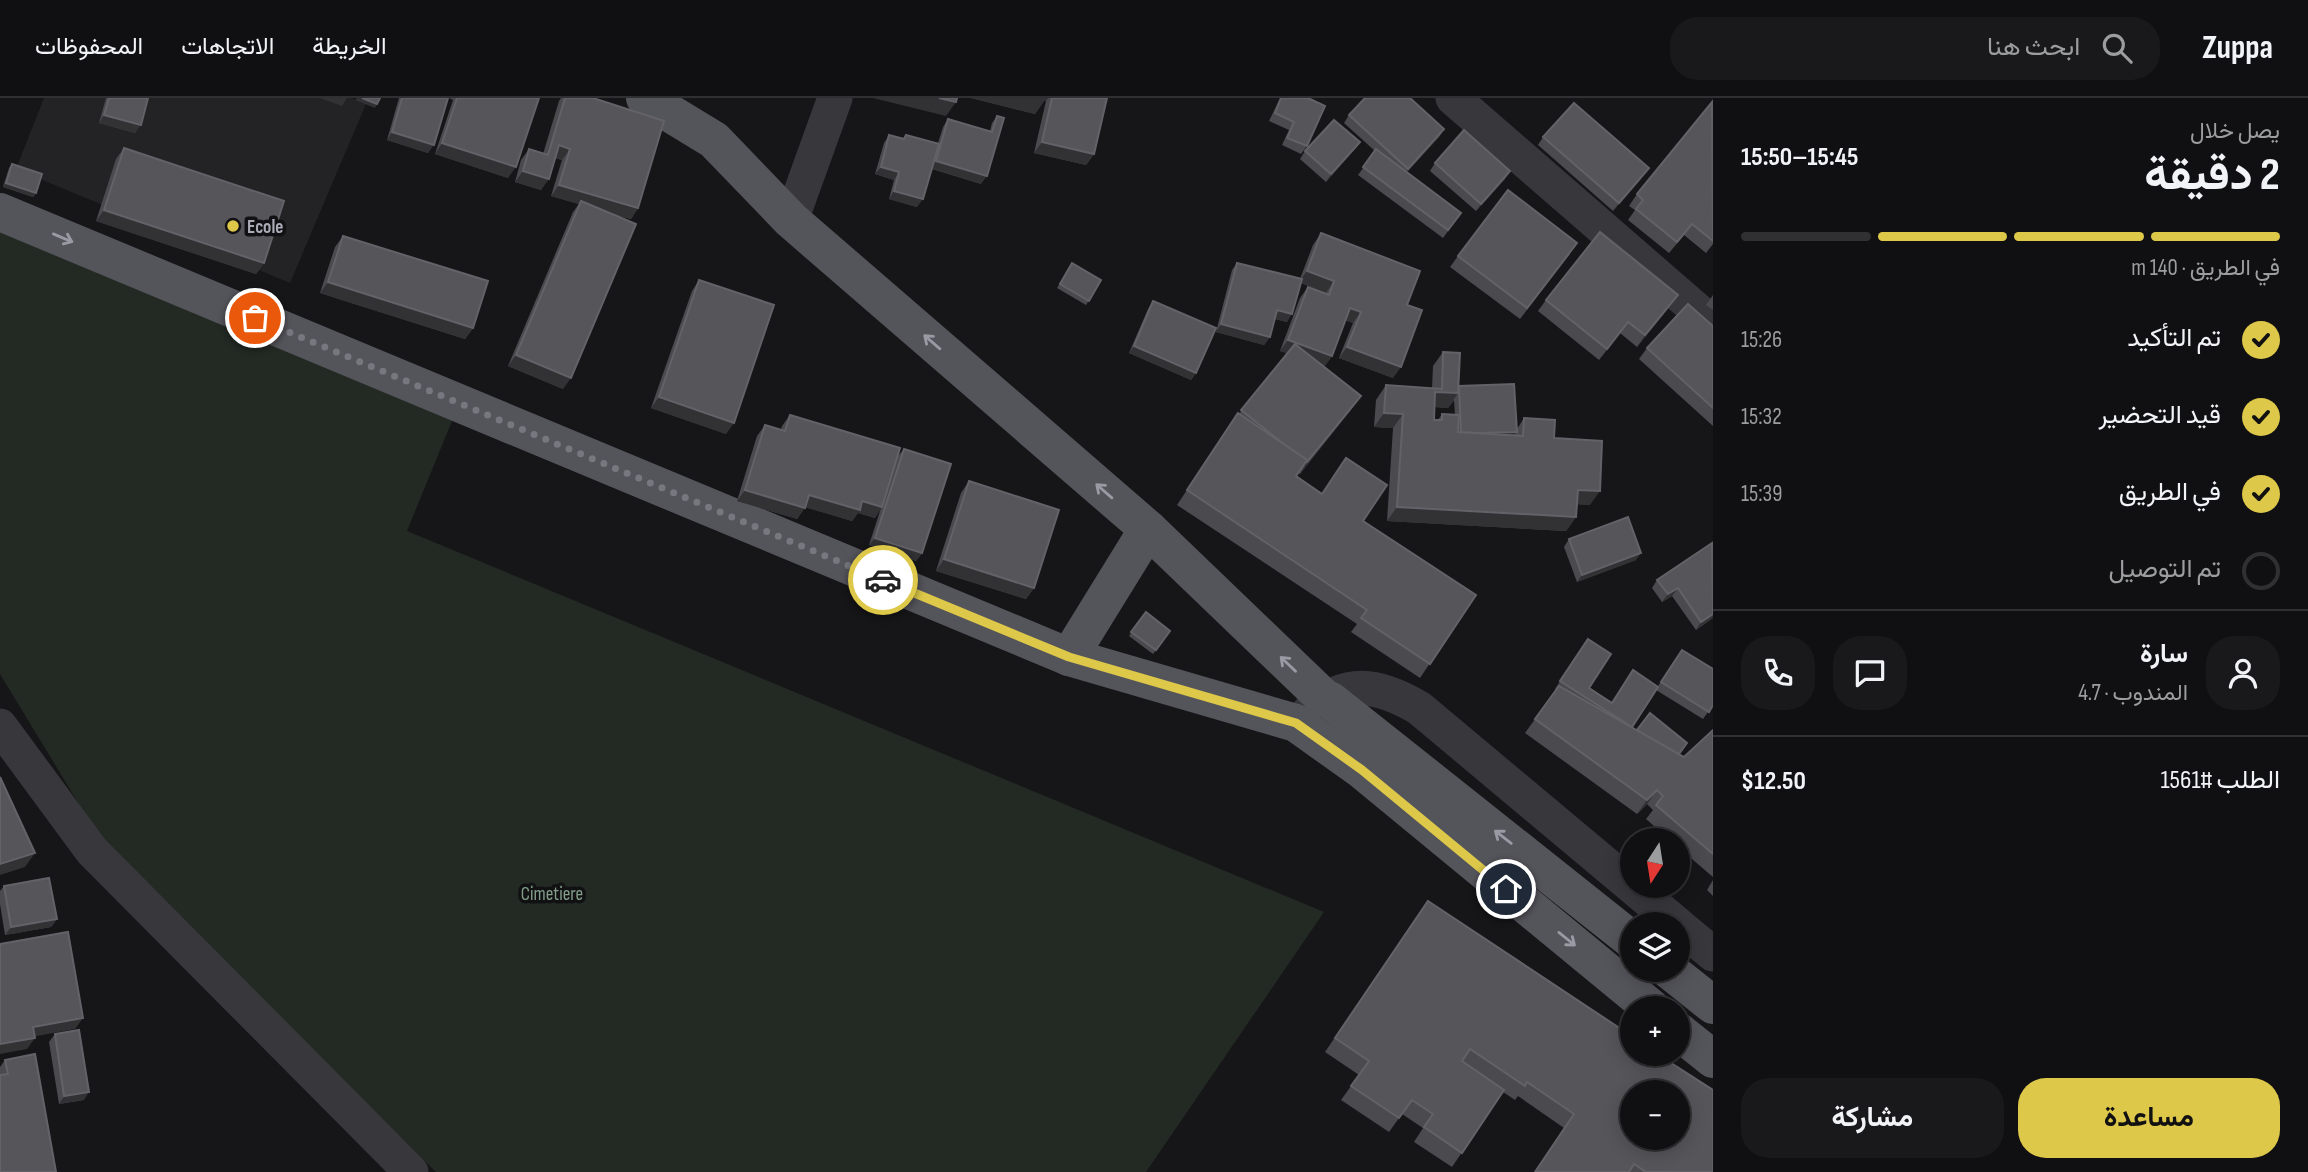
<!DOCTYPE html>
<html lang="ar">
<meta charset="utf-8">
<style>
:root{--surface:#101012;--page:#19191b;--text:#f1f3f6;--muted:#9c9d9f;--line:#303032;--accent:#ddc849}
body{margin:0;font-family:"Sofia Sans Condensed",Vazirmatn,sans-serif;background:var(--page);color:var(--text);direction:rtl;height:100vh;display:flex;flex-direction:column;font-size:26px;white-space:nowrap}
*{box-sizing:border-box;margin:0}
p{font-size:23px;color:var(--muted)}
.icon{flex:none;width:38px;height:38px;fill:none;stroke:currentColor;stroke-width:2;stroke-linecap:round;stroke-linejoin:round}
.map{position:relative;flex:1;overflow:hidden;direction:ltr}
.side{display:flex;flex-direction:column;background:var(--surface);width:595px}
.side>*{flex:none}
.needle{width:46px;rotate:192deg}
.fabs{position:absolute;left:1620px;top:730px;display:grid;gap:14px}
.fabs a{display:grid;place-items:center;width:70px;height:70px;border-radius:50%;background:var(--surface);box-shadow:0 4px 18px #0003,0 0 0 2px var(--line);font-size:35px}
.pin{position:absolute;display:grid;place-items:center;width:60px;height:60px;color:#fff;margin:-30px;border:4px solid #fff;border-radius:50%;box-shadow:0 2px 7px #0007}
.courier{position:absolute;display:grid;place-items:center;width:70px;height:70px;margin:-35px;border:5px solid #ddc849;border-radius:50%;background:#fff;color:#222;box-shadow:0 2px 9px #0007}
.summary em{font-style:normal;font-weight:700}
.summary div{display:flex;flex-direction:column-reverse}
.summary{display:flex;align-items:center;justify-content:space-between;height:119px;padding:0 28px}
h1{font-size:46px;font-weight:700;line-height:52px}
.bar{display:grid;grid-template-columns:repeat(4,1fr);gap:10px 7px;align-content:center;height:84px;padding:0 28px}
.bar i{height:9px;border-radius:5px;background:var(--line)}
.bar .current{background:var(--accent)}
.bar p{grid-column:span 4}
.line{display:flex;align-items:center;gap:18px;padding:0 28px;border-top:2px solid var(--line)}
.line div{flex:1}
.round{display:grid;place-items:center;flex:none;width:74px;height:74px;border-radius:28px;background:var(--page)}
ol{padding:0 28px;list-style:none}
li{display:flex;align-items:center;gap:21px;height:77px}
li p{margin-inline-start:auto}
li .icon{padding:7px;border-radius:50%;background:var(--accent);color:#111;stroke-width:4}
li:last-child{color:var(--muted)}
li i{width:38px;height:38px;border:4px solid var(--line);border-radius:50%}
.primary-button{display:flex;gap:14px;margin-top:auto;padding:14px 28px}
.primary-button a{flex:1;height:80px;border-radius:28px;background:var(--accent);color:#111;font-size:28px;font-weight:700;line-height:80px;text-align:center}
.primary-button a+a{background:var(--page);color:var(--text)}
header{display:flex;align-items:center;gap:42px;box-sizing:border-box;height:98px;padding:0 35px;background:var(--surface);border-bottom:2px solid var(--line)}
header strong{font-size:33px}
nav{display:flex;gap:38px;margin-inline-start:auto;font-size:24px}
.search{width:490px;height:63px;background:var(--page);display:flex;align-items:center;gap:18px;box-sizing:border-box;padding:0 24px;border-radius:28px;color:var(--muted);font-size:26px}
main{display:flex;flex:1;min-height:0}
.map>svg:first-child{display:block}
.built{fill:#232224}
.green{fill:#232a24}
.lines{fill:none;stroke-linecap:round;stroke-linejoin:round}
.minor{stroke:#38373c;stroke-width:35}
.major{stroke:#54545b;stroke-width:38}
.wall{fill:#4b4a4f;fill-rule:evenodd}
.shaded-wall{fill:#323134}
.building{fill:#55555a;stroke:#636268;stroke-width:2;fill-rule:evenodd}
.oneway{stroke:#999aa4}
.done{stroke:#76777f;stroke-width:7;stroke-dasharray:0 12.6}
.route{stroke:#ddc849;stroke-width:9}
.poi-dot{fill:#ddc849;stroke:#111113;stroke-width:2.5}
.labels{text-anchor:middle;stroke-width:7;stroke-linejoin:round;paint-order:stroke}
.poi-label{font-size:19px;font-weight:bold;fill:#aaabb6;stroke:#111113;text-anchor:start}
.park-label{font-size:19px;fill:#839f8a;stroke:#111113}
</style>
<header>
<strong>Zuppa</strong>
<div class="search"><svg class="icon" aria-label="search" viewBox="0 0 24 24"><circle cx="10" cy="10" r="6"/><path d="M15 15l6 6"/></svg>ابحث هنا</div>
<nav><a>الخريطة</a><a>الاتجاهات</a><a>المحفوظات</a></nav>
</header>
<main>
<section class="side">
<div class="summary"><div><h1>2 دقيقة</h1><p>يصل خلال</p></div><em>15:45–15:50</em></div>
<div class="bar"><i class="current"></i><i class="current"></i><i class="current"></i><i></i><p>في الطريق · 140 m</p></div>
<ol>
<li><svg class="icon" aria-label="check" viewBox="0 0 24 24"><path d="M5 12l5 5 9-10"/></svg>تم التأكيد<p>15:26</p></li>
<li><svg class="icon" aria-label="check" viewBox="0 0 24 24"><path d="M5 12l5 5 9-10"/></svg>قيد التحضير<p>15:32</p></li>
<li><svg class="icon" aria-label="check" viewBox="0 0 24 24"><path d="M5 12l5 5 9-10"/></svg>في الطريق<p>15:39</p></li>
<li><i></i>تم التوصيل</li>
</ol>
<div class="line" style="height:126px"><a class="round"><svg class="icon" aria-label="person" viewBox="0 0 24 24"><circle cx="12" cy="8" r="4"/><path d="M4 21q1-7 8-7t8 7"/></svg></a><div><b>سارة</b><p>المندوب · 4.7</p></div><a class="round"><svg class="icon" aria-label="chat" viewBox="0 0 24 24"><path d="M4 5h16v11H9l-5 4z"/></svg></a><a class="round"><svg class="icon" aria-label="phone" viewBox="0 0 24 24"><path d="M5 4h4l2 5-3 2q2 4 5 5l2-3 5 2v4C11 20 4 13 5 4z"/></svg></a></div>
<div class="line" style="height:91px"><div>الطلب #1561</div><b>$12.50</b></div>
<div class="primary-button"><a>مساعدة</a><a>مشاركة</a></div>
</section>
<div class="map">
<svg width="1713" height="1074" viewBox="0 0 1713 1074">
<rect width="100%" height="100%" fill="#161618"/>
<path class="built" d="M44 0H352L366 6 290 185 16 71Z"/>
<path class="green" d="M0 126 454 318 407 433 1324 814 1146 1074H436L102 744 0 576Z"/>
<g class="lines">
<g class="minor">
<path d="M1453 0 1713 226"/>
<path d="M791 122 835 0"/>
<path d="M1309 614C1346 580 1378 586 1419 610L1677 826"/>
<path d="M0 628 92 753 411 1074"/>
<path d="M1678 827 1713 856"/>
</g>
<g class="major">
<path d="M645 0 714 42 791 122 1148 431 1324 600 1331 603 1633 843"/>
<path d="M0 114 1069 559 1296 625 1362 672 1651 910"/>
<path d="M1069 559 1148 431"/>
<path d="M1669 872 1713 907"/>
<path d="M1678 933 1713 961"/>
</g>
</g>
<g class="wall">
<path d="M106 0H148L135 35 99 25Z"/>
<path d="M399 0H448L428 55 387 42Z"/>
<path d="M449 0H539L508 80 435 56 453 2Z"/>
<path d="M561 0H593L638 110 631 121 610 116 563 291 508 268 573 114 579 106 551 98 562 62 555 60 541 92 515 84 521 62 529 51 543 56 559 3Z"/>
<path d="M971 0H1107L1094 56 1086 67 1034 55 1046 3H1044L1035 16Z"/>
<path d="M1280 0H1308L1307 48 1301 56 1282 47 1289 32 1269 23Z"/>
<path d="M1713 4V146L1706 155 1684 137 1669 155 1628 122 1635 112 1629 108 1637 96Z"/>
<path d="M1349 17 1444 31 1439 39 1407 74 1461 115 1443 140 1358 77 1375 53 1344 25Z"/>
<path d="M997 18 981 86 932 71 917 109 889 101 894 82 875 76 884 45 889 37 903 41 906 37 938 45 943 29 948 21 990 33 992 25Z"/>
<path d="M1543 39 1643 78 1613 113 1538 47Z"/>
<path d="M1360 44 1354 52 1326 84 1300 61 1305 53Z"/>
<path d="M124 50 264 165 256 176 96 123 116 61Z"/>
<path d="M1435 65 1505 81 1476 113 1430 73Z"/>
<path d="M12 66 36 95 33 99 3 89 9 70Z"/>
<path d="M1321 135 1407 207 1393 280 1339 260 1353 225 1345 222 1332 258 1324 269 1353 309 1300 376 1298 375 1296 378 1476 497 1420 580 1351 534 1357 526 1177 407 1228 330 1287 255 1280 253 1300 200 1308 189 1326 195 1301 185 1287 224 1275 221 1270 239 1264 247 1216 234 1232 172 1237 165 1300 181 1313 147Z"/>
<path d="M343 138 473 230 465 241 320 195 335 149Z"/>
<path d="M1570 156 1520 221 1450 169 1458 158Z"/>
<path d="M1072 165 1101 182 1086 207 1057 190Z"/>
<path d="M699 182 726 336 651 310 692 193Z"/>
<path d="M1713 197V212L1706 207Z"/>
<path d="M1546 202 1670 208 1637 249 1620 235 1599 262 1538 213Z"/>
<path d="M1153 203 1196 275 1191 282 1129 255 1148 211Z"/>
<path d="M1713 228V328L1639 261 1647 250Z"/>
<path d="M1443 254 1459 289 1517 331 1524 320 1554 340 1590 407 1577 406 1576 419 1566 433 1387 423 1393 330 1374 329 1376 302 1386 287 1432 290 1433 268ZM1454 302 1455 317 1442 316 1438 322H1434V309L1448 310Z"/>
<path d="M790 317 888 390 898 358 904 351 922 455 916 463 869 447 881 410 875 420 858 415 852 423 805 409 797 421 737 403 757 338 765 327 781 332 782 328Z"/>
<path d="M969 383 1034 490 1026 501 936 473 961 395Z"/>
<path d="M1569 441 1636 462 1577 484 1564 449Z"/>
<path d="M1713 446V520L1696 532 1672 498 1662 504 1652 490 1657 482Z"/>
<path d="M1146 514 1170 533 1153 556 1129 538Z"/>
<path d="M1588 541 1589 590 1612 605 1658 588 1676 560 1713 607 1703 621 1656 592 1632 629 1684 659 1713 632V779L1678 749V742H1670L1646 721 1653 712 1647 706 1637 716 1525 635 1556 592 1555 591Z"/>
<path d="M1713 782V798L1707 792Z"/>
<path d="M4 788 57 821 51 829 5 837 0 806V793Z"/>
<path d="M1428 803 1713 1074H1535L1564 1030 1518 998 1515 1002 1503 994 1452 1069 1414 1044 1423 1030 1402 1016 1389 1034 1341 1002 1359 977 1325 954Z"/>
<path d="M55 936 84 1002 59 1006 49 944Z"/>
<path d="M5 962 56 1074H0V969Z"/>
</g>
<g class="shaded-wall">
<path d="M320 0H347L342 8Z"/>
<path d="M357 0H362L377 6 375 10 355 2Z"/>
<path d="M873 0H939L956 4 946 18Z"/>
<path d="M971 0H1048L1046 3H1044L1035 16Z"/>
<path d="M104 17 141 27 135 35 99 25Z"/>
<path d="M1444 31 1439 39 1402 79 1408 71Z"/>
<path d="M392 34 434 47 428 55 387 42Z"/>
<path d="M1042 44 1094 56 1086 67 1034 55Z"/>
<path d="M1360 44 1354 52 1326 84 1331 76Z"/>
<path d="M442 45 516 69 508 80 435 56Z"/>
<path d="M559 47 570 51 562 62 551 58Z"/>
<path d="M936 63 987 78 981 86 930 70Z"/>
<path d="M881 69 899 74 894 82 875 76Z"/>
<path d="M1649 70 1643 78 1613 113 1619 105Z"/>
<path d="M523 73 549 81 541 92 515 84Z"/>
<path d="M1510 73 1505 81 1476 113 1481 106Z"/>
<path d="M6 85 36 95 33 99 3 89Z"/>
<path d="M559 87 638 110 631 121 580 107 581 103 579 106 551 98Z"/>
<path d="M894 93 923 101 917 109 889 101Z"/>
<path d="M104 112 264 165 256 176 96 123Z"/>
<path d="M1307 173 1334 183 1326 195 1299 184Z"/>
<path d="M328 184 473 230 465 241 320 195Z"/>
<path d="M1678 197 1670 208 1637 249 1645 237Z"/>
<path d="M1350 210 1361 214 1353 225 1342 221Z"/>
<path d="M1277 212 1292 216 1287 224 1271 220Z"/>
<path d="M1221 226 1270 239 1264 247 1216 234Z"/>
<path d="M1288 242 1332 258 1324 269 1280 253Z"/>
<path d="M1134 248 1196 275 1191 282 1129 255Z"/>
<path d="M1347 249 1401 269 1393 280 1339 260Z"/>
<path d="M516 257 571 280 563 291 508 268Z"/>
<path d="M1435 294 1458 295 1448 310 1425 308Z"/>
<path d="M1361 298 1353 309 1300 376 1307 364Z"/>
<path d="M659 299 734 325 726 336 651 310Z"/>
<path d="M1384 315 1403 316 1393 330 1374 329Z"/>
<path d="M1517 334 1511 341 1461 336Z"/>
<path d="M745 392 805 410 797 421 737 403Z"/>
<path d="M1578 392 1600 393 1590 407 1568 406Z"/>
<path d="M809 397 862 403 882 409 875 420 858 415 852 423 801 408Z"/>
<path d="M1397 409 1576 419 1566 433 1387 423Z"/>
<path d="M875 440 922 455 916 463 869 447Z"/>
<path d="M1641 455 1636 462 1577 484 1582 477Z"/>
<path d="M944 461 1034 490 1026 501 936 473Z"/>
<path d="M1678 490 1672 498 1662 504 1668 496Z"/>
<path d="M1713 516V520L1696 532 1701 524Z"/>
<path d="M1657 692 1647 706 1637 716 1647 702Z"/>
<path d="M35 755 25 769 0 777V766Z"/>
<path d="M57 821 51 829 5 837 11 829Z"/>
<path d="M83 920 75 931 26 940 33 929Z"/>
<path d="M35 940 27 951 0 956V946Z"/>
<path d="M89 994 84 1002 59 1006 64 998Z"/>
</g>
<g class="building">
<path d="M109 0H148L141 27 104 17Z"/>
<path d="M362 0H380L377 6Z"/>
<path d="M402 0H448L434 47 392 34Z"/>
<path d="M457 0H539L516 69 442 45Z"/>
<path d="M565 0H593L664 23 638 110 559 87 570 51 559 47 549 81 523 73 529 51 548 57Z"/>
<path d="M939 0H957L956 4Z"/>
<path d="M1052 0H1107L1094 56 1042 44Z"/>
<path d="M1281 0H1308L1325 8 1307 48 1287 40 1294 24 1275 15Z"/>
<path d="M1365 0H1410L1444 31 1408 71 1349 17Z"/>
<path d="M1712 4 1713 143 1692 126 1677 144 1636 111 1643 102 1637 96Z"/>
<path d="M1574 5 1649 70 1619 105 1543 39Z"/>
<path d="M997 18 1004 20 987 78 936 63 948 21 992 34Z"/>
<path d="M1334 22 1360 44 1331 76 1305 53Z"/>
<path d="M1464 32 1510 73 1481 106 1435 65Z"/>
<path d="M889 37 904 41 906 37 939 46 923 101 894 93 899 74 881 69Z"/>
<path d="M124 50 284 103 264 165 104 112Z"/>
<path d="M1376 51 1461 115 1448 132 1363 69Z"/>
<path d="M12 66 42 76 36 95 6 85Z"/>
<path d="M1508 92 1577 145 1527 210 1458 158Z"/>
<path d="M581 103 636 126 571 280 516 257Z"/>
<path d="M1600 134 1678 197 1645 237 1628 224 1607 251 1546 202Z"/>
<path d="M1321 135 1420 173 1407 207 1422 212 1401 269 1347 249 1361 214 1350 210 1332 258 1288 242 1308 189 1329 197 1334 183 1307 173Z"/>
<path d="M343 138 488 183 473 230 328 184Z"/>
<path d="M1072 165 1101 182 1089 203 1060 186Z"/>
<path d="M1237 165 1302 181 1292 216 1277 212 1270 239 1221 226Z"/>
<path d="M699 182 774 207 734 325 659 299Z"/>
<path d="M1153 203 1216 230 1196 275 1134 248Z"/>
<path d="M1688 206 1713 228V310L1647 250Z"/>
<path d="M1295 246 1361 298 1307 364 1306 363 1307 362 1285 347 1241 312Z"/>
<path d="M1443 254 1460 255 1458 295 1435 294 1434 322H1442V316L1459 317 1458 334 1523 338 1524 320 1555 322 1554 340 1602 343 1600 393 1578 392 1576 419 1397 409 1403 316 1384 315 1386 287 1442 291Z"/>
<path d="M1514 286 1517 334 1478 335 1461 334 1459 288Z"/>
<path d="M1238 315 1307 362 1296 378 1322 396 1346 360 1387 387 1363 423 1476 497 1430 566 1361 520 1367 512 1187 392Z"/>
<path d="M790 317 900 350 882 409 862 403 860 412 809 397 805 410 745 392 765 327 785 333Z"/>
<path d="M904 351 951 366 922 455 875 440Z"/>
<path d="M969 383 1059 412 1034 490 944 461Z"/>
<path d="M1628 419 1641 455 1582 477 1569 441Z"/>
<path d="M1712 445 1713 516 1701 524 1678 490 1668 496 1657 482Z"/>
<path d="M1146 514 1170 533 1156 552 1131 534Z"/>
<path d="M1588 541 1611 556 1589 590 1612 605 1633 572 1658 589 1632 629 1560 583Z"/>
<path d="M1682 552 1713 571V607L1709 614 1661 584Z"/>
<path d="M1559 588 1684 659 1713 632V756L1656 707 1663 698 1657 692 1647 702 1535 621Z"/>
<path d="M1650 615 1687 645 1679 656 1637 632Z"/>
<path d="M0 679 35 755 0 766Z"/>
<path d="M49 780 57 821 11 829 4 788Z"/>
<path d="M1428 803 1633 939V956H1657L1713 992V1074H1646L1634 1066 1629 1074H1535L1574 1016 1527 984 1525 988 1470 951 1462 963 1504 992 1462 1055 1424 1029 1433 1016 1412 1002 1399 1020 1351 988 1369 963 1335 940ZM1633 994H1678V1040H1633Z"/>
<path d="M68 834 83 920 33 929 35 940 0 946V846Z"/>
<path d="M79 932 89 994 64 998 55 936Z"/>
<path d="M35 956 56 1074H0V977L8 976 5 962Z"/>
</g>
<defs><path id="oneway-shaft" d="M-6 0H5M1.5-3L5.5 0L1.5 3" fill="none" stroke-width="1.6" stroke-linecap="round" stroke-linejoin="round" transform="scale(1.75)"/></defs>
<g class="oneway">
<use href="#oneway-shaft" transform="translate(63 140) rotate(23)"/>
<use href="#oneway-shaft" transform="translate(932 244) rotate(-139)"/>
<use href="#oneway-shaft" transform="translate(1104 393) rotate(-139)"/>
<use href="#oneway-shaft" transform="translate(1288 566) rotate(-136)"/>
<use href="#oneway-shaft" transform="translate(1503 739) rotate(-142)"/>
<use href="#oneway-shaft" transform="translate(1567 841) rotate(39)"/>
</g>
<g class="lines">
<path class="done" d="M255 220 883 482"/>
<path class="route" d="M883 482 1069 559 1296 625 1362 672 1506 791"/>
</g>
<circle class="poi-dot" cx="233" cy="128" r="7"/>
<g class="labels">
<g class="poi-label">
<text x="247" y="135">Ecole</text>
</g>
<g class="park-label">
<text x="552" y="802">Cimetiere</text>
</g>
</g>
</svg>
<div class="fabs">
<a><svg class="needle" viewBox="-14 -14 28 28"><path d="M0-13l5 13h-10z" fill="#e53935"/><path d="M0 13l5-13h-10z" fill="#9c9d9f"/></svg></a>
<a><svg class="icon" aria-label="layers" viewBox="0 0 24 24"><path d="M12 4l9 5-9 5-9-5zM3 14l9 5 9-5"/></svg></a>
<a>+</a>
<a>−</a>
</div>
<div class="pin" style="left:255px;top:220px;background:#ea580c"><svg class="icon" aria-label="bag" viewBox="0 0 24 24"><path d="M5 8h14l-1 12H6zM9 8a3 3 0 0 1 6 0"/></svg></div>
<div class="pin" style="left:1506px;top:791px;background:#1f2937"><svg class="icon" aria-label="home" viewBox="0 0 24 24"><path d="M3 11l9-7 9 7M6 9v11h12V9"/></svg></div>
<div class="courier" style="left:883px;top:482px"><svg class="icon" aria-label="car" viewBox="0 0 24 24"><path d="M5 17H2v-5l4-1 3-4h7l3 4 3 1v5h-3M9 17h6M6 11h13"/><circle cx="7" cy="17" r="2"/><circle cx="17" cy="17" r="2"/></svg></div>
</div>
</main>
